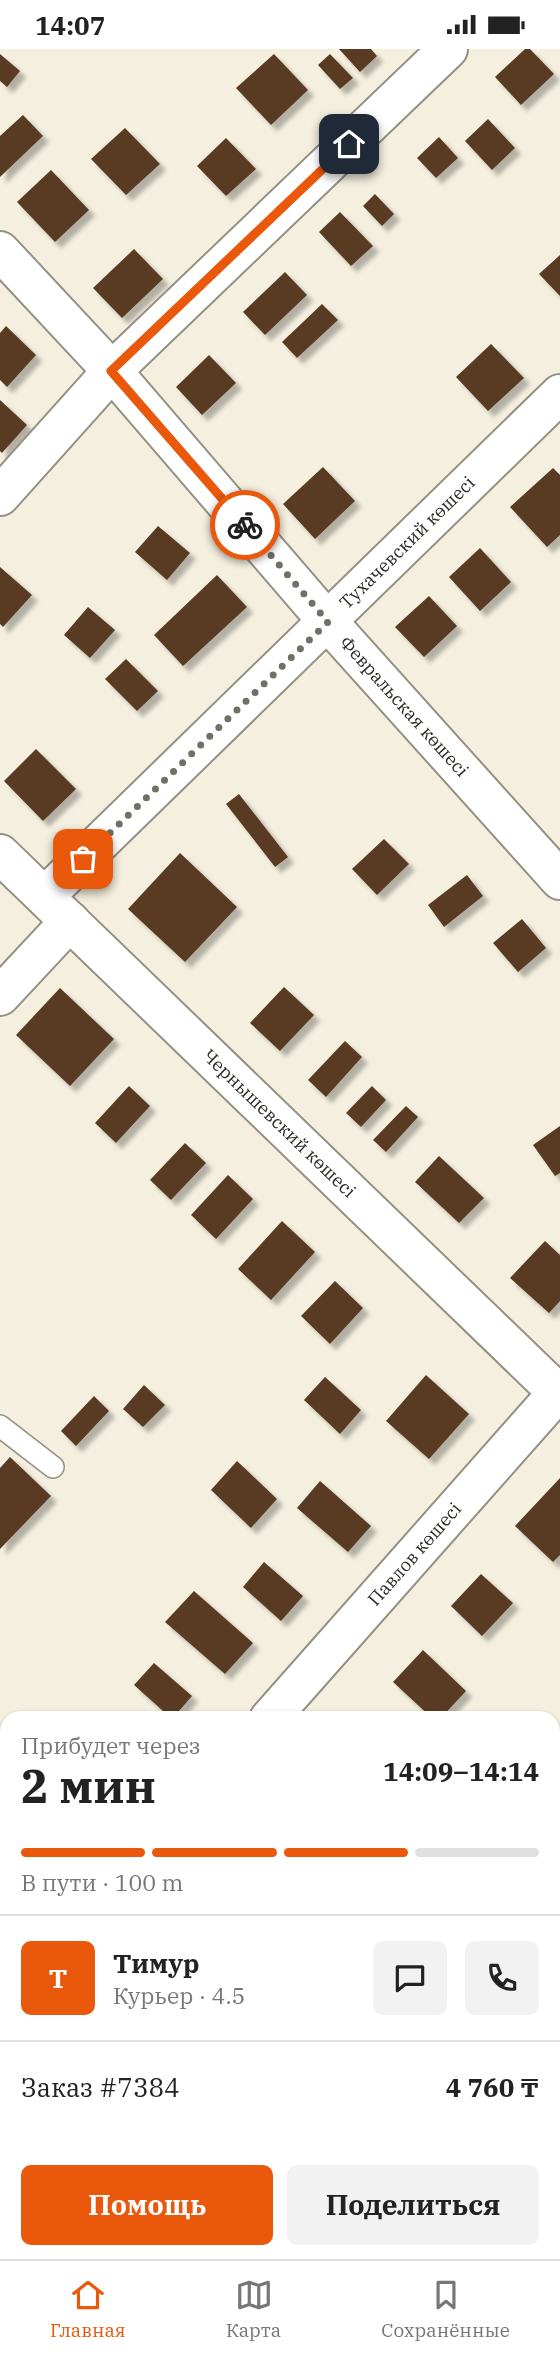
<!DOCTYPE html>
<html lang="ru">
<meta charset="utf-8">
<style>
:root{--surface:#fff;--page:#f2f2f2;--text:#222;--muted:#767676;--line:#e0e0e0;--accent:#ea580c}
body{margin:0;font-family:"IBM Plex Serif",serif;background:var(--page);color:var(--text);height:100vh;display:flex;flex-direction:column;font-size:26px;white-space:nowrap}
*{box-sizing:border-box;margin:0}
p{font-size:23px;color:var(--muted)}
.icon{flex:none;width:38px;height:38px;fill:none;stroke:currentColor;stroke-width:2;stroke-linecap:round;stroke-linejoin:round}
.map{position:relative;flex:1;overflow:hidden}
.details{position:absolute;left:0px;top:1662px;width:560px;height:548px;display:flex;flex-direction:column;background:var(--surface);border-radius:21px 21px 0 0;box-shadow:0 2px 5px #0004}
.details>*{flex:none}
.pin{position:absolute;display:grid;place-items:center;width:60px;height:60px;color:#fff;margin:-30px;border-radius:14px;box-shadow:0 4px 10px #0006}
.courier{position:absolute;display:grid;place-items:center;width:70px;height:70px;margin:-35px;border:5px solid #ea580c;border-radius:50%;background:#fff;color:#222;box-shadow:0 2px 9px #0007}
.summary em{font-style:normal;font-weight:700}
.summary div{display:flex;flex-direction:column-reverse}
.summary{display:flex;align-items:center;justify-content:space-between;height:119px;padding:0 21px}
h1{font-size:46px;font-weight:700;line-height:52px}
.bar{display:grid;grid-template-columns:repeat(4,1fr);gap:10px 7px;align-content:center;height:84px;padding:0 21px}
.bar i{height:9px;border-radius:5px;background:var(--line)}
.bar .active{background:var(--accent)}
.bar p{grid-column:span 4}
.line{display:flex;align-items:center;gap:18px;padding:0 21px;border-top:2px solid var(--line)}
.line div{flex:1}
.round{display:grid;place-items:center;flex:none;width:74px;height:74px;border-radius:10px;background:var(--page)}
.cta{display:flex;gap:14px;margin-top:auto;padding:14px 21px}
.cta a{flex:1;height:80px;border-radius:10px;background:var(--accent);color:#fff;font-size:28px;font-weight:700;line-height:80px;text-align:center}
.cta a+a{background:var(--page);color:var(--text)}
.status{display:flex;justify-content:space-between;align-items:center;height:49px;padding:0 35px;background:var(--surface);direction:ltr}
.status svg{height:19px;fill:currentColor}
.tabs{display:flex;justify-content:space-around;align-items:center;height:98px;border-top:2px solid var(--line);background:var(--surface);font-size:19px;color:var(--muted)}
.tabs a{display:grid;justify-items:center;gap:4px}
.tabs .active{color:var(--accent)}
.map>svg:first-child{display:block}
.building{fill:#583b20;filter:url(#shadow)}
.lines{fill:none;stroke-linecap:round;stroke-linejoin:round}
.service-casing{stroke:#959081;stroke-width:24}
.minor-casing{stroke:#959081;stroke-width:42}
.secondary-casing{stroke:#959081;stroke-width:42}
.service{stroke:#fff;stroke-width:21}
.minor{stroke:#fff;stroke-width:38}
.secondary{stroke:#fff;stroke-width:38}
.done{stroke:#726f65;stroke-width:7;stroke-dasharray:0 12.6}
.route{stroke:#ea580c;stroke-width:9}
.labels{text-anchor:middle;stroke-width:7;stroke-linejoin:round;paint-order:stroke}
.street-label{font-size:18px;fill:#2c2a24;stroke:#f4efde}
</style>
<div class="status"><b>14:07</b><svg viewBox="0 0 49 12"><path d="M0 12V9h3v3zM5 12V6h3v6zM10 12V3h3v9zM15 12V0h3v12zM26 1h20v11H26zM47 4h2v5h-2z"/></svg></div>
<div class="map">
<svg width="560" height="2210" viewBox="0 0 560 2210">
<defs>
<filter id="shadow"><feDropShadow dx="6" dy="6" stdDeviation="2" flood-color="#0004"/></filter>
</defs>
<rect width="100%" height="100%" fill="#f4efde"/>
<g class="building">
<path d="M339 0H371L377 7 360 23Z"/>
<path d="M525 0H530L554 25 521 56 495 28Z"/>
<path d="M0 5 20 22 7 38 0 32Z"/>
<path d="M274 5 308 41 271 76 236 39Z"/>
<path d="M330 5 353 29 340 40 318 16Z"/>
<path d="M23 66 43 87 0 128V87Z"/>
<path d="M488 70 515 99 492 121 465 92Z"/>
<path d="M125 79 160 115 126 146 91 110Z"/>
<path d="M439 88 458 109 436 129 417 109Z"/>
<path d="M226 89 256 120 226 147 197 117Z"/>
<path d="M51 121 89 161 55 193 17 153Z"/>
<path d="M375 145 394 165 382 177 363 157Z"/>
<path d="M340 163 373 197 351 217 319 183Z"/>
<path d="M134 200 163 230 122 269 93 239Z"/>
<path d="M560 206V247L539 225Z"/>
<path d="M285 223 307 246 265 286 243 263Z"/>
<path d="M322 255 338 271 297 309 282 293Z"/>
<path d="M6 277 36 306 7 338 0 331V284Z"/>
<path d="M491 295 524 329 488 362 456 328Z"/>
<path d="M209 306 236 334 202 366 176 338Z"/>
<path d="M0 351 27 376 2 404 0 402Z"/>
<path d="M323 418 355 452 315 490 283 455Z"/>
<path d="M553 419 560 426V486L547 498 510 458Z"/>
<path d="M158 477 190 504 167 531 135 503Z"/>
<path d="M480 499 511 533 480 562 449 528Z"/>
<path d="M0 518 32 546 3 578 0 575Z"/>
<path d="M217 526 247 558 183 617 154 586Z"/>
<path d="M429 547 457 577 424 608 395 578Z"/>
<path d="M88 558 115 581 90 609 64 586Z"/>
<path d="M126 610 158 642 137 662 105 630Z"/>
<path d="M36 700 76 740 43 772 4 732Z"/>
<path d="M239 745 288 808 275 818 226 755Z"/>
<path d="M384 790 409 815 377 846 352 820Z"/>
<path d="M180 804 237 858 185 913 128 860Z"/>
<path d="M467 826 483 847 444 878 428 856Z"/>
<path d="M522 870 546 899 518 923 493 894Z"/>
<path d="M284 938 314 966 280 1002 250 974Z"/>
<path d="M60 939 114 990 70 1037 16 986Z"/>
<path d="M345 992 362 1008 326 1048 308 1031Z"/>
<path d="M129 1037 150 1057 116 1094 95 1074Z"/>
<path d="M372 1037 386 1051 361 1078 346 1064Z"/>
<path d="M406 1057 418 1068 386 1103 373 1091Z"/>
<path d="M560 1077V1124L555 1127 533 1096Z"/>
<path d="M185 1094 206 1114 171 1151 150 1131Z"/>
<path d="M439 1107 484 1149 459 1174 415 1133Z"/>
<path d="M228 1126 253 1150 216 1190 191 1166Z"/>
<path d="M282 1172 315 1203 271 1251 238 1220Z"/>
<path d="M545 1192 560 1206V1252L549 1264 510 1229Z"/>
<path d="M335 1232 363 1259 330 1295 301 1267Z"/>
<path d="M426 1326 469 1365 429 1410 386 1372Z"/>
<path d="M325 1328 361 1361 340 1385 304 1351Z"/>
<path d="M144 1336 165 1356 143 1378 123 1360Z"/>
<path d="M94 1347 109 1362 76 1397 61 1382Z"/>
<path d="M10 1408 51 1447 0 1500V1419Z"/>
<path d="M237 1412 277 1450 251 1479 211 1441Z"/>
<path d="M560 1429V1506L553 1513 515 1477Z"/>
<path d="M320 1432 371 1477 348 1503 297 1459Z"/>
<path d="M264 1513 303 1547 281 1572 243 1538Z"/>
<path d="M481 1525 513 1554 482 1587 451 1557Z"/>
<path d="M194 1542 253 1594 225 1625 165 1573Z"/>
<path d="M423 1601 466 1642 440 1670H433L393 1633Z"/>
<path d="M154 1614 192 1647 172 1670 134 1636Z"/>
<path d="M0 1836 7 1842V1869L0 1877Z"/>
<path d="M560 2085V2117L553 2111V2093Z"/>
<path d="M0 2097 7 2104V2148L0 2141Z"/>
<path d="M46 2203H86L80 2210H40Z"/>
<path d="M473 2203H501L495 2210H480Z"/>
</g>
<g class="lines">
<defs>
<path id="service" d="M0 1377 53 1418"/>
<g id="minor">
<path id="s1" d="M0 202 112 322 328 573 560 831"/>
<path d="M0 447 112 322 448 0"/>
<path id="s2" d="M0 805 560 1346"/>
<path id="s3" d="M45 847 560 345"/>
<path d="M0 947 70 872"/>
<path id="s4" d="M269 1670 560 1341"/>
<path d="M0 1973 7 1966"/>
</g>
<g id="secondary">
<path d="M0 2007 7 2014"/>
<path d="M207 2203 214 2210"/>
</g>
</defs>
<use href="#service" class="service-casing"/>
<use href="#minor" class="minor-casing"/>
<use href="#secondary" class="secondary-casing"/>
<use href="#service" class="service"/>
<use href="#minor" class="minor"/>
<use href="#secondary" class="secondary"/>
</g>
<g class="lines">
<path class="done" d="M83 810 328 573 245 476"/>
<path class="route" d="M245 476 111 322 349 95"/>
</g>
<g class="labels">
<g class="street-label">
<text dy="6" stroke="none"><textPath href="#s3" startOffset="506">Тухачевский көшесі</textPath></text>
<text dy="6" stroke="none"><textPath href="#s1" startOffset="609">Февральская көшесі</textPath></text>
<text dy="6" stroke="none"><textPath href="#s2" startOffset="388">Чернышевский көшесі</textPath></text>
<text dy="6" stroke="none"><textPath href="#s4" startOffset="220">Павлов көшесі</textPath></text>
</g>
</g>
</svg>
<div class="pin" style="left:83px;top:810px;background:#ea580c"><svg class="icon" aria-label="bag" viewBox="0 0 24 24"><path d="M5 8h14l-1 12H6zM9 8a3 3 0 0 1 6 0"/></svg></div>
<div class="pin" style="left:349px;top:95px;background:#1f2937"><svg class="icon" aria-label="home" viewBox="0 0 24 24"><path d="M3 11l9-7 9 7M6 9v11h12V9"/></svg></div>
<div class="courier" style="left:245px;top:476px"><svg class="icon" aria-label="bike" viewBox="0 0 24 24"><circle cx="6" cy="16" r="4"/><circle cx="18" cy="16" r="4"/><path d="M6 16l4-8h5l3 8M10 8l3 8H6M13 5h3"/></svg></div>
<section class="details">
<div class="summary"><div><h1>2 мин</h1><p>Прибудет через</p></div><em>14:09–14:14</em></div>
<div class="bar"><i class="active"></i><i class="active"></i><i class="active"></i><i></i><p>В пути · 100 m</p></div>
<div class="line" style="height:126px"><b class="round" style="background:var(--accent);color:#fff">Т</b><div><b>Тимур</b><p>Курьер · 4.5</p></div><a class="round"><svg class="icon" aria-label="chat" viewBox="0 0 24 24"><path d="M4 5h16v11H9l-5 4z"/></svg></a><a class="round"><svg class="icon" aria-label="phone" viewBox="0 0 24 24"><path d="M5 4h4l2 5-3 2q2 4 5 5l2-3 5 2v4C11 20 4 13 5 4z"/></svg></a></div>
<div class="line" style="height:91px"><div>Заказ #7384</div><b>4 760 ₸</b></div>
<div class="cta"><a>Помощь</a><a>Поделиться</a></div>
</section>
</div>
<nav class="tabs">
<a class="active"><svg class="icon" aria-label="home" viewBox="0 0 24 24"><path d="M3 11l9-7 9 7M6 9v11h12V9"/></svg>Главная</a>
<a><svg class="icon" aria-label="map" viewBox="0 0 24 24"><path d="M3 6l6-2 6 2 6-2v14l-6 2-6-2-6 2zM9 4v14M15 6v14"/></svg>Карта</a>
<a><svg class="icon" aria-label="saved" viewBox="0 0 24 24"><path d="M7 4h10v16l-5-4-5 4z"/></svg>Сохранённые</a>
</nav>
